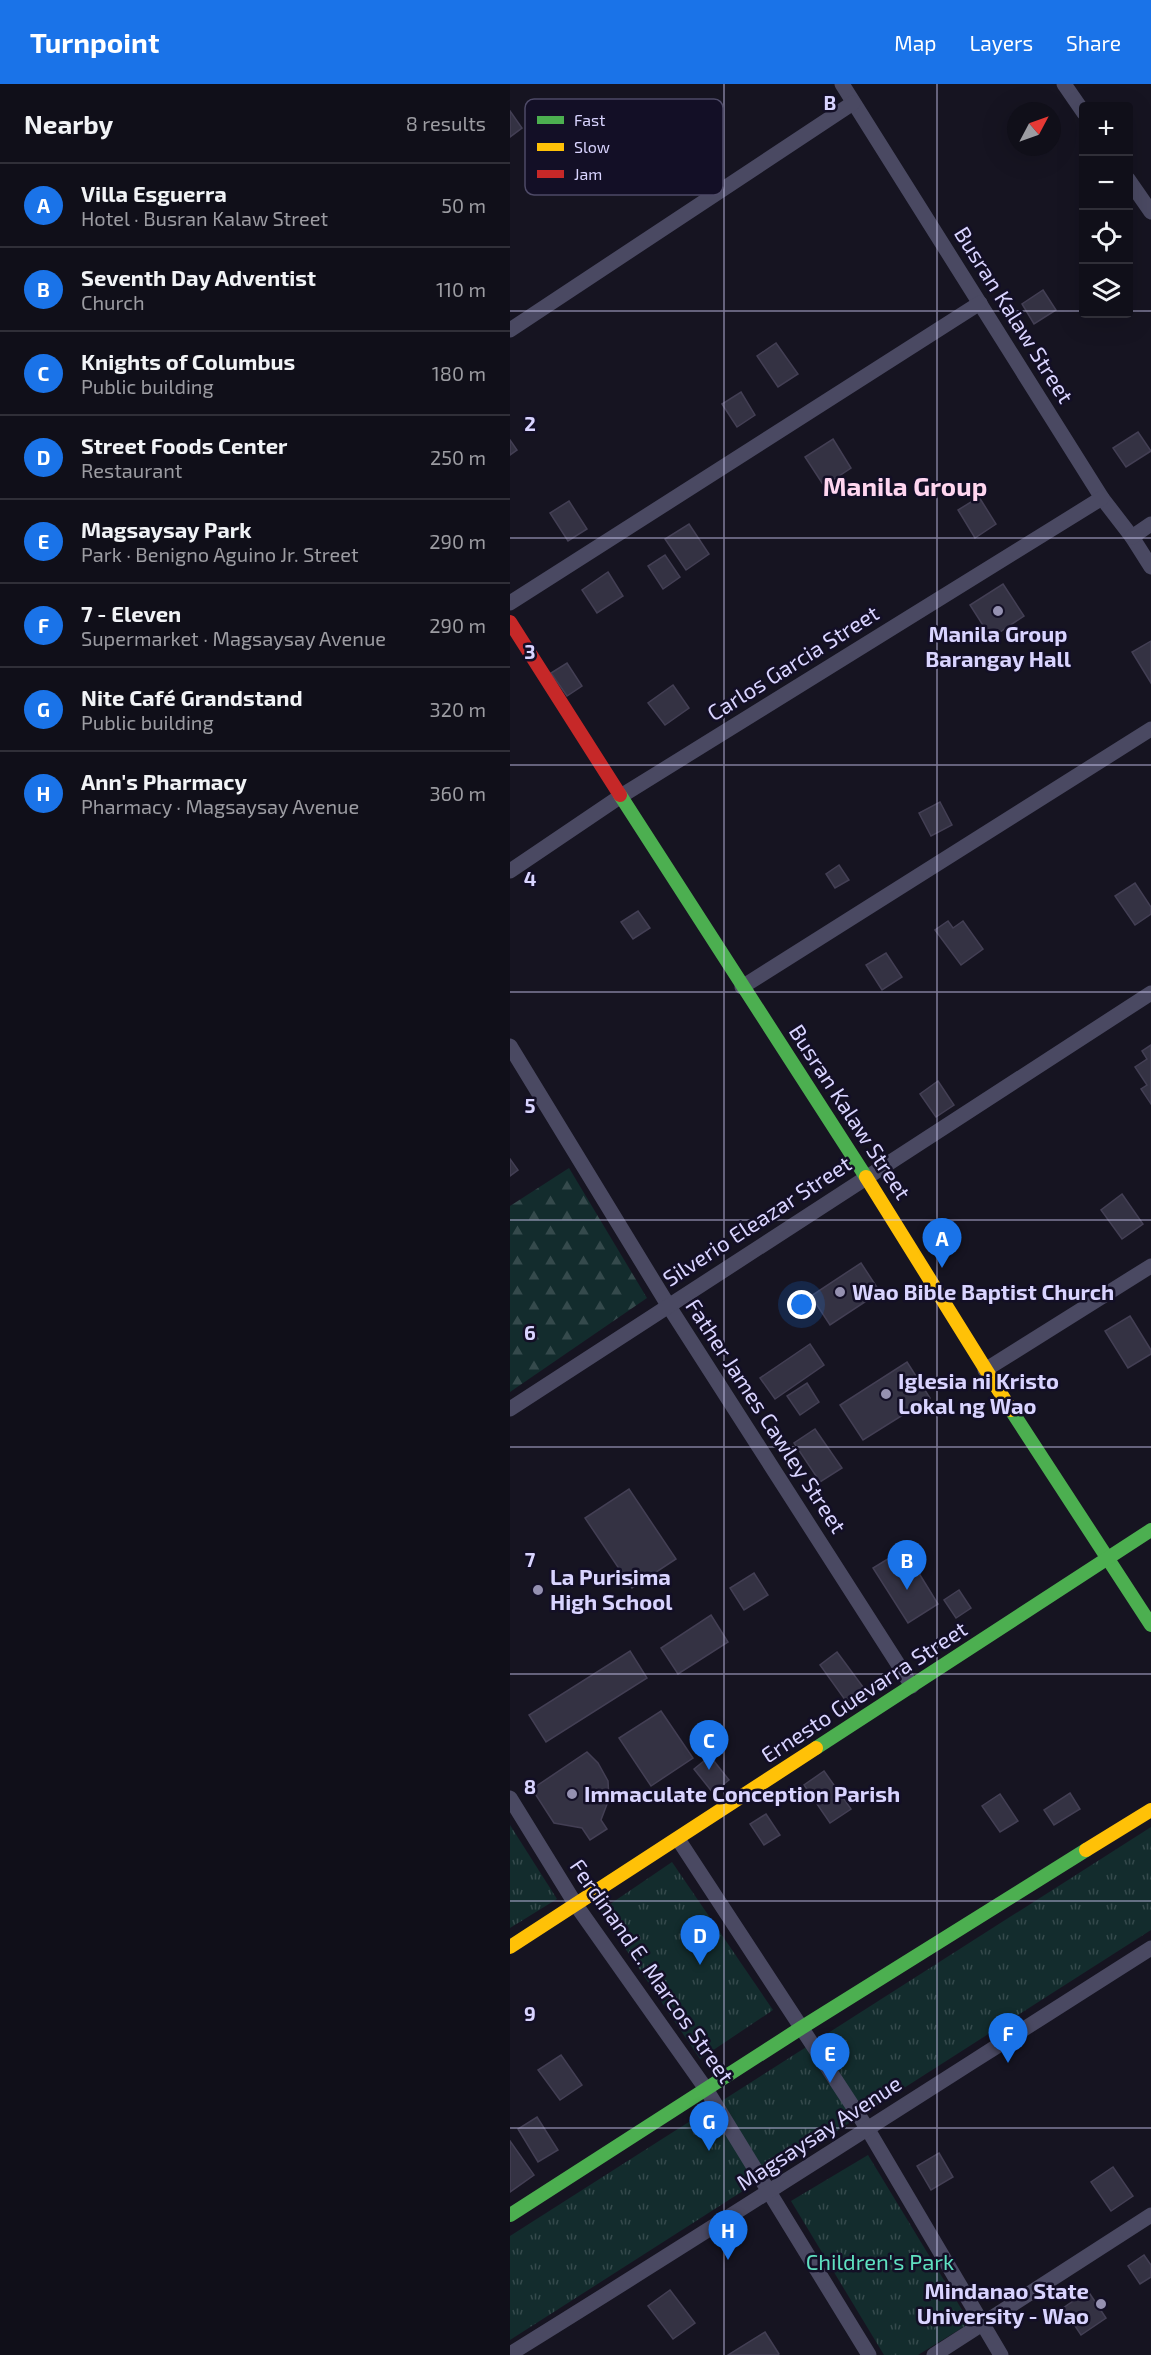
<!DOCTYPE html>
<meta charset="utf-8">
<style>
body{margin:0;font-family:"Exo 2",sans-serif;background:#191822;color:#f1f3f6}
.controls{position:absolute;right:18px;top:18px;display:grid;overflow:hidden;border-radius:6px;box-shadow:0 6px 24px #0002}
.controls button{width:54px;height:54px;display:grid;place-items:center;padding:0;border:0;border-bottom:2px solid #302f38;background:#100f19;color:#f1f3f6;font:30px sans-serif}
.compass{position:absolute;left:497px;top:18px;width:54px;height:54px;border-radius:50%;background:#100f19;box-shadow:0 6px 24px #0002;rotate:49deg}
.you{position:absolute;left:292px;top:1221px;width:21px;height:21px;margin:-15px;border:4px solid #fff;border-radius:50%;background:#1a73e8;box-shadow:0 0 0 9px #1a73e833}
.badge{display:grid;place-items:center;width:39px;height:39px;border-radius:50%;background:#1a73e8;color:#fff;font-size:20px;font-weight:700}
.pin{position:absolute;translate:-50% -50px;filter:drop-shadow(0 2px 3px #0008)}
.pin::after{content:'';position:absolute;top:32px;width:21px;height:18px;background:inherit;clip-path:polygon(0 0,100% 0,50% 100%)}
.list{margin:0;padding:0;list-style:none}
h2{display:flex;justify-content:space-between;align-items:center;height:78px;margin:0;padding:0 24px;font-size:26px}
h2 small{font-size:20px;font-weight:400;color:#9c9ca2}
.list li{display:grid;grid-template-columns:39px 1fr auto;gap:18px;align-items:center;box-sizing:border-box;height:84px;padding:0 24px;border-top:2px solid #302f38}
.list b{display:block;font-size:22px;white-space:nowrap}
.list p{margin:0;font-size:20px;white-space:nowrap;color:#9c9ca2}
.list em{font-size:20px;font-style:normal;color:#9c9ca2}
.icon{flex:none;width:33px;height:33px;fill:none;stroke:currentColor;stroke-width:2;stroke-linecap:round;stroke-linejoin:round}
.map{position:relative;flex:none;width:641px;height:2271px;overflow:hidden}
header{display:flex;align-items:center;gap:36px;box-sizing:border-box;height:84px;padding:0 30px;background:#1a73e8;color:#fff}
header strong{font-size:28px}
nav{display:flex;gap:33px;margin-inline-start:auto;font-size:21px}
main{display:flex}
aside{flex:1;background:#100f19}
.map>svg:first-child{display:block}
.forest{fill:url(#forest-firs)}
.park{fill:url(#park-tufts)}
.building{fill:#343243;stroke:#433f54;stroke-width:1.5}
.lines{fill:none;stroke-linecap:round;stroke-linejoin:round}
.street{stroke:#4a4962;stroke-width:15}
.fast{stroke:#4caf50;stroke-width:14}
.slow{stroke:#ffc107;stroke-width:14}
.jam{stroke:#c62828;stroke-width:14}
.grid{fill:none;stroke:#d9d4ff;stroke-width:1.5;stroke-opacity:0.55}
.poi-dot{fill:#9591b1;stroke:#130f26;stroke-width:2}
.labels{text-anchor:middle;stroke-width:5;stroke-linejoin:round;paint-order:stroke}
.street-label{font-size:22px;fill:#d9d4ff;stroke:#130f26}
.poi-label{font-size:22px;font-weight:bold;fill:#d9d4ff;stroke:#130f26;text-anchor:start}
.park-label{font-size:22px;fill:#5fe0c0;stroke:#130f26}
.quarter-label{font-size:26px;font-weight:bold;fill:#ffd6f0;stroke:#130f26}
.key{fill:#130f26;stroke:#4e4a67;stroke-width:1.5}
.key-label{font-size:16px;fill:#d9d4ff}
.grid-label{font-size:20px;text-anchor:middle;font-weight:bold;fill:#d9d4ff;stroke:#130f26;stroke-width:5;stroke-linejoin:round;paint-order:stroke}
</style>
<header>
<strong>Turnpoint</strong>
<nav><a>Map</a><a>Layers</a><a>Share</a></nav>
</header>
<main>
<aside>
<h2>Nearby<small>8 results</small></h2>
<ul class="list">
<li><span class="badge">A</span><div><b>Villa Esguerra</b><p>Hotel · Busran Kalaw Street</p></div><em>50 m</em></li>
<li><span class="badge">B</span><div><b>Seventh Day Adventist</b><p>Church</p></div><em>110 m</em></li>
<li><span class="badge">C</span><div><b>Knights of Columbus</b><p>Public building</p></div><em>180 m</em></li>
<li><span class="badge">D</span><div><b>Street Foods Center</b><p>Restaurant</p></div><em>250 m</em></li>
<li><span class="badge">E</span><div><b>Magsaysay Park</b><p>Park · Benigno Aguino Jr. Street</p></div><em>290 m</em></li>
<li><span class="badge">F</span><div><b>7 - Eleven</b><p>Supermarket · Magsaysay Avenue</p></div><em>290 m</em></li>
<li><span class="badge">G</span><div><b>Nite Café Grandstand</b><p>Public building</p></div><em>320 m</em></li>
<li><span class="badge">H</span><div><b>Ann's Pharmacy</b><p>Pharmacy · Magsaysay Avenue</p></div><em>360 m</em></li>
</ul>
</aside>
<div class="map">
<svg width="641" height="2271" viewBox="0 0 641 2271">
<defs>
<pattern id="forest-firs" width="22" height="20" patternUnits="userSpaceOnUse" patternTransform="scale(1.5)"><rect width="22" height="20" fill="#132c2d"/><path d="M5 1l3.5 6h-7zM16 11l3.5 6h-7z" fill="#354a4c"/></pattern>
<pattern id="park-tufts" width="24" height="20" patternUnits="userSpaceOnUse" patternTransform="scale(1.5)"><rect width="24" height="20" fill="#132c2d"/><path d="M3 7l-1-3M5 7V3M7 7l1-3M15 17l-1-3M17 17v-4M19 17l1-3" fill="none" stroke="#354a4c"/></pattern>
</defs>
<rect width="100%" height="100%" fill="#161421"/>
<polygon class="forest" points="59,1084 137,1214 0,1308 0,1122"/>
<g class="park">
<polygon points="0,1741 47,1815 0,1844"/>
<polygon points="641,1743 641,1846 0,2256 0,2152"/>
<polygon points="162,1778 263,1926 190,1975 90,1827"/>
<polygon points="358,2071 460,2239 408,2271 374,2271 281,2117"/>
</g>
<g class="building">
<polygon points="0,27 12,44 0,53"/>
<polygon points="533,206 546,226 524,240 512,220"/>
<polygon points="266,259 288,290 268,303 247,272"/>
<polygon points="231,308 245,331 227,343 212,320"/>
<polygon points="628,348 641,367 616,383 603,364"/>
<polygon points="323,355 341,384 314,402 295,373"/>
<polygon points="0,356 7,366 0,371"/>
<polygon points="469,413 486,440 465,454 448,426"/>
<polygon points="59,417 77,445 58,457 40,429"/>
<polygon points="179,440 199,470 176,486 155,455"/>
<polygon points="155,471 170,493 153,505 138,482"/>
<polygon points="98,488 113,512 87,529 72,506"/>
<polygon points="493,500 514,532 481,554 460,521"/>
<polygon points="641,557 641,599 622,568"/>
<polygon points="57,579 72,602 57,612 41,589"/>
<polygon points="163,601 179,624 155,641 138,619"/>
<polygon points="430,718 442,741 421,752 409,729"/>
<polygon points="329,781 339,796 325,804 316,790"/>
<polygon points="625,799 641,823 641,830 625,841 605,812"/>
<polygon points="128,827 140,844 123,855 111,838"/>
<polygon points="438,837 443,844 453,837 473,865 451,881 425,846"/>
<polygon points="376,869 392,893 372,906 356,881"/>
<polygon points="641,961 641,1020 631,1005 637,1001 625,983 637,975 632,967"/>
<polygon points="428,997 444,1021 426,1033 410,1010"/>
<polygon points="0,1075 8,1086 0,1092"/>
<polygon points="612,1110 633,1140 612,1155 591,1126"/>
<polygon points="351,1179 370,1208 320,1241 301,1212"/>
<polygon points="620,1232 641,1266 641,1270 618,1284 595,1247"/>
<polygon points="300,1260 314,1281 265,1315 250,1294"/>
<polygon points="397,1278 420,1314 353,1356 330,1321"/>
<polygon points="297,1299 309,1318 290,1331 277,1312"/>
<polygon points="305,1345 332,1384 310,1398 284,1359"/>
<polygon points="119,1405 166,1475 122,1504 75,1434"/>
<polygon points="394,1465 428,1520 398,1539 363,1484"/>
<polygon points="244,1489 258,1511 234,1526 220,1504"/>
<polygon points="449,1506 461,1524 446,1534 434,1516"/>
<polygon points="201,1531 218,1558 168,1590 151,1564"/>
<polygon points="120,1567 137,1594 36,1658 19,1631"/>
<polygon points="327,1568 356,1607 338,1620 310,1581"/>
<polygon points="151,1627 183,1674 141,1702 109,1654"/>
<polygon points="77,1668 88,1679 98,1697 99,1715 91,1736 97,1745 80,1756 72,1744 44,1739 22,1705"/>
<polygon points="200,1672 219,1696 203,1709 184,1685"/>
<polygon points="314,1687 341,1725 320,1739 294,1701"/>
<polygon points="560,1709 570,1725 544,1741 534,1726"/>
<polygon points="490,1710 508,1737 490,1748 472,1722"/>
<polygon points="256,1730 270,1751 254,1761 240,1740"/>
<polygon points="51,1971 72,2001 50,2016 28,1986"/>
<polygon points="27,2033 48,2066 28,2078 8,2045"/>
<polygon points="0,2057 24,2091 0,2108"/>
<polygon points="429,2069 443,2093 421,2106 407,2082"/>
<polygon points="603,2083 623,2112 601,2127 581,2098"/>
<polygon points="634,2171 641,2181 641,2193 630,2200 618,2182"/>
<polygon points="160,2206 185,2239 163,2255 138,2222"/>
<polygon points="578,2207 596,2234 571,2251 553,2224"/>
<polygon points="255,2248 269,2270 268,2271 218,2271"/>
</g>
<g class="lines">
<g class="street">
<polyline points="332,0 592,414 622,453 641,483"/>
<polyline points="554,0 574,29"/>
<polyline points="618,95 641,128"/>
<polyline points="0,246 343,19"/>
<polyline points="622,453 641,440"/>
<polyline points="0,519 470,219"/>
<polyline points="0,787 111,712 592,414"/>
<polyline points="232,903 641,645"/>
<polyline points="0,962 158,1221 402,1602"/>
<polyline points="475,1286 641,1182"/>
<polyline points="0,1325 641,909"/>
<polyline points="0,1714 66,1821 196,2005 359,2271"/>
<polyline points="168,1755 357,2044 491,2271"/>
<path d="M0 2270C215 2137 427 2000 641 1864"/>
<polyline points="424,2271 641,2131"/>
</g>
<g class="fast">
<polyline points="110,711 356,1093"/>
<polyline points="501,1326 641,1541"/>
<polyline points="306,1664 641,1446"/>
<polyline points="0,2131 291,1944 576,1766"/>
</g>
<g class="slow">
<polyline points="356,1093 501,1326"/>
<polyline points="576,1766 641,1726"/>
<polyline points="0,1863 306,1664"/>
</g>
<polyline class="jam" points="0,538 110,711"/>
</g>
<path class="grid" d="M214 0V2271M427 0V2271M0 227H574M618 227H641M0 454H641M0 681H641M0 908H641M0 1136H641M0 1363H641M0 1590H641M0 1817H641M0 2044H641"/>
<g class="poi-dot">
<circle cx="488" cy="527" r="6"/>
<circle cx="330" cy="1208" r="6"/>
<circle cx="376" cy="1310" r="6"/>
<circle cx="28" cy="1506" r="6"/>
<circle cx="62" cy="1710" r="6"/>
<circle cx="591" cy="2220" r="6"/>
</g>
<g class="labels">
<g class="street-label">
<text transform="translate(504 231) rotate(58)" y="8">Busran Kalaw Street</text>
<text transform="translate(283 579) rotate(-32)" y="8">Carlos Garcia Street</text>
<text transform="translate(340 1028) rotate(57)" y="8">Busran Kalaw Street</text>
<text transform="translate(247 1137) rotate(-33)" y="8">Silverio Eleazar Street</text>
<text transform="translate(256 1332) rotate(57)" y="8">Father James Cawley Street</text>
<text transform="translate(354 1608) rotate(-33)" y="8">Ernesto Guevarra Street</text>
<text transform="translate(142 1887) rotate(55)" y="8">Ferdinand E. Marcos Street</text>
<text transform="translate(309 2049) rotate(-33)" y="8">Magsaysay Avenue</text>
</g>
<g class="poi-label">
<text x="488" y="558" text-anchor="middle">Manila Group<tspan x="488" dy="25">Barangay Hall</tspan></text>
<text x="342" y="1216">Wao Bible Baptist Church</text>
<text x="388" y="1305">Iglesia ni Kristo<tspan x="388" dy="25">Lokal ng Wao</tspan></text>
<text x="40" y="1501">La Purisima<tspan x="40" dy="25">High School</tspan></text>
<text x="74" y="1718">Immaculate Conception Parish</text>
<text x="579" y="2215" text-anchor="end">Mindanao State<tspan x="579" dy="25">University - Wao</tspan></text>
</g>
<g class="park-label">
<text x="370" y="2186">Children's Park</text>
</g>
<g class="quarter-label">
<text x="395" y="412">Manila Group</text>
</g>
</g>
<rect x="15" y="15" width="198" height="96" rx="9" class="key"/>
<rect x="27" y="32" width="27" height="8" fill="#4caf50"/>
<rect x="27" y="59" width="27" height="8" fill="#ffc107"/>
<rect x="27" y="86" width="27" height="8" fill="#c62828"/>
<g class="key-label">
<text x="64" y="42">Fast</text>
<text x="64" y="69">Slow</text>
<text x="64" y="96">Jam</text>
</g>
<g class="grid-label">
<text x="320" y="26">B</text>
<text x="20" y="347">2</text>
<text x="20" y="575">3</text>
<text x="20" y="802">4</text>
<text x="20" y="1029">5</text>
<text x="20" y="1256">6</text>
<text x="20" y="1483">7</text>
<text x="20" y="1710">8</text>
<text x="20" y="1937">9</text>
</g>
</svg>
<div class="controls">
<button>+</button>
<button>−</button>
<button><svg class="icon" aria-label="locate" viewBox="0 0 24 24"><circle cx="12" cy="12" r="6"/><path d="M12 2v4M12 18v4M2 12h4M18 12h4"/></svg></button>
<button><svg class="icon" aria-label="layers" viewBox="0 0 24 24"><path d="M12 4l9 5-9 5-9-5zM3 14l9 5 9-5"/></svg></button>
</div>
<svg class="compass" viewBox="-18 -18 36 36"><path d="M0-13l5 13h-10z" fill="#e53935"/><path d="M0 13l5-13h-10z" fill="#9c9ca2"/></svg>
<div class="you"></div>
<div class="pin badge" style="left:432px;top:1184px">A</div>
<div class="pin badge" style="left:397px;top:1506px">B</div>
<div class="pin badge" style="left:199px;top:1686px">C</div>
<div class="pin badge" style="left:190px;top:1881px">D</div>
<div class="pin badge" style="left:320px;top:1999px">E</div>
<div class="pin badge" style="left:498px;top:1979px">F</div>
<div class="pin badge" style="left:199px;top:2067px">G</div>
<div class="pin badge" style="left:218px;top:2176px">H</div>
</div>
</main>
